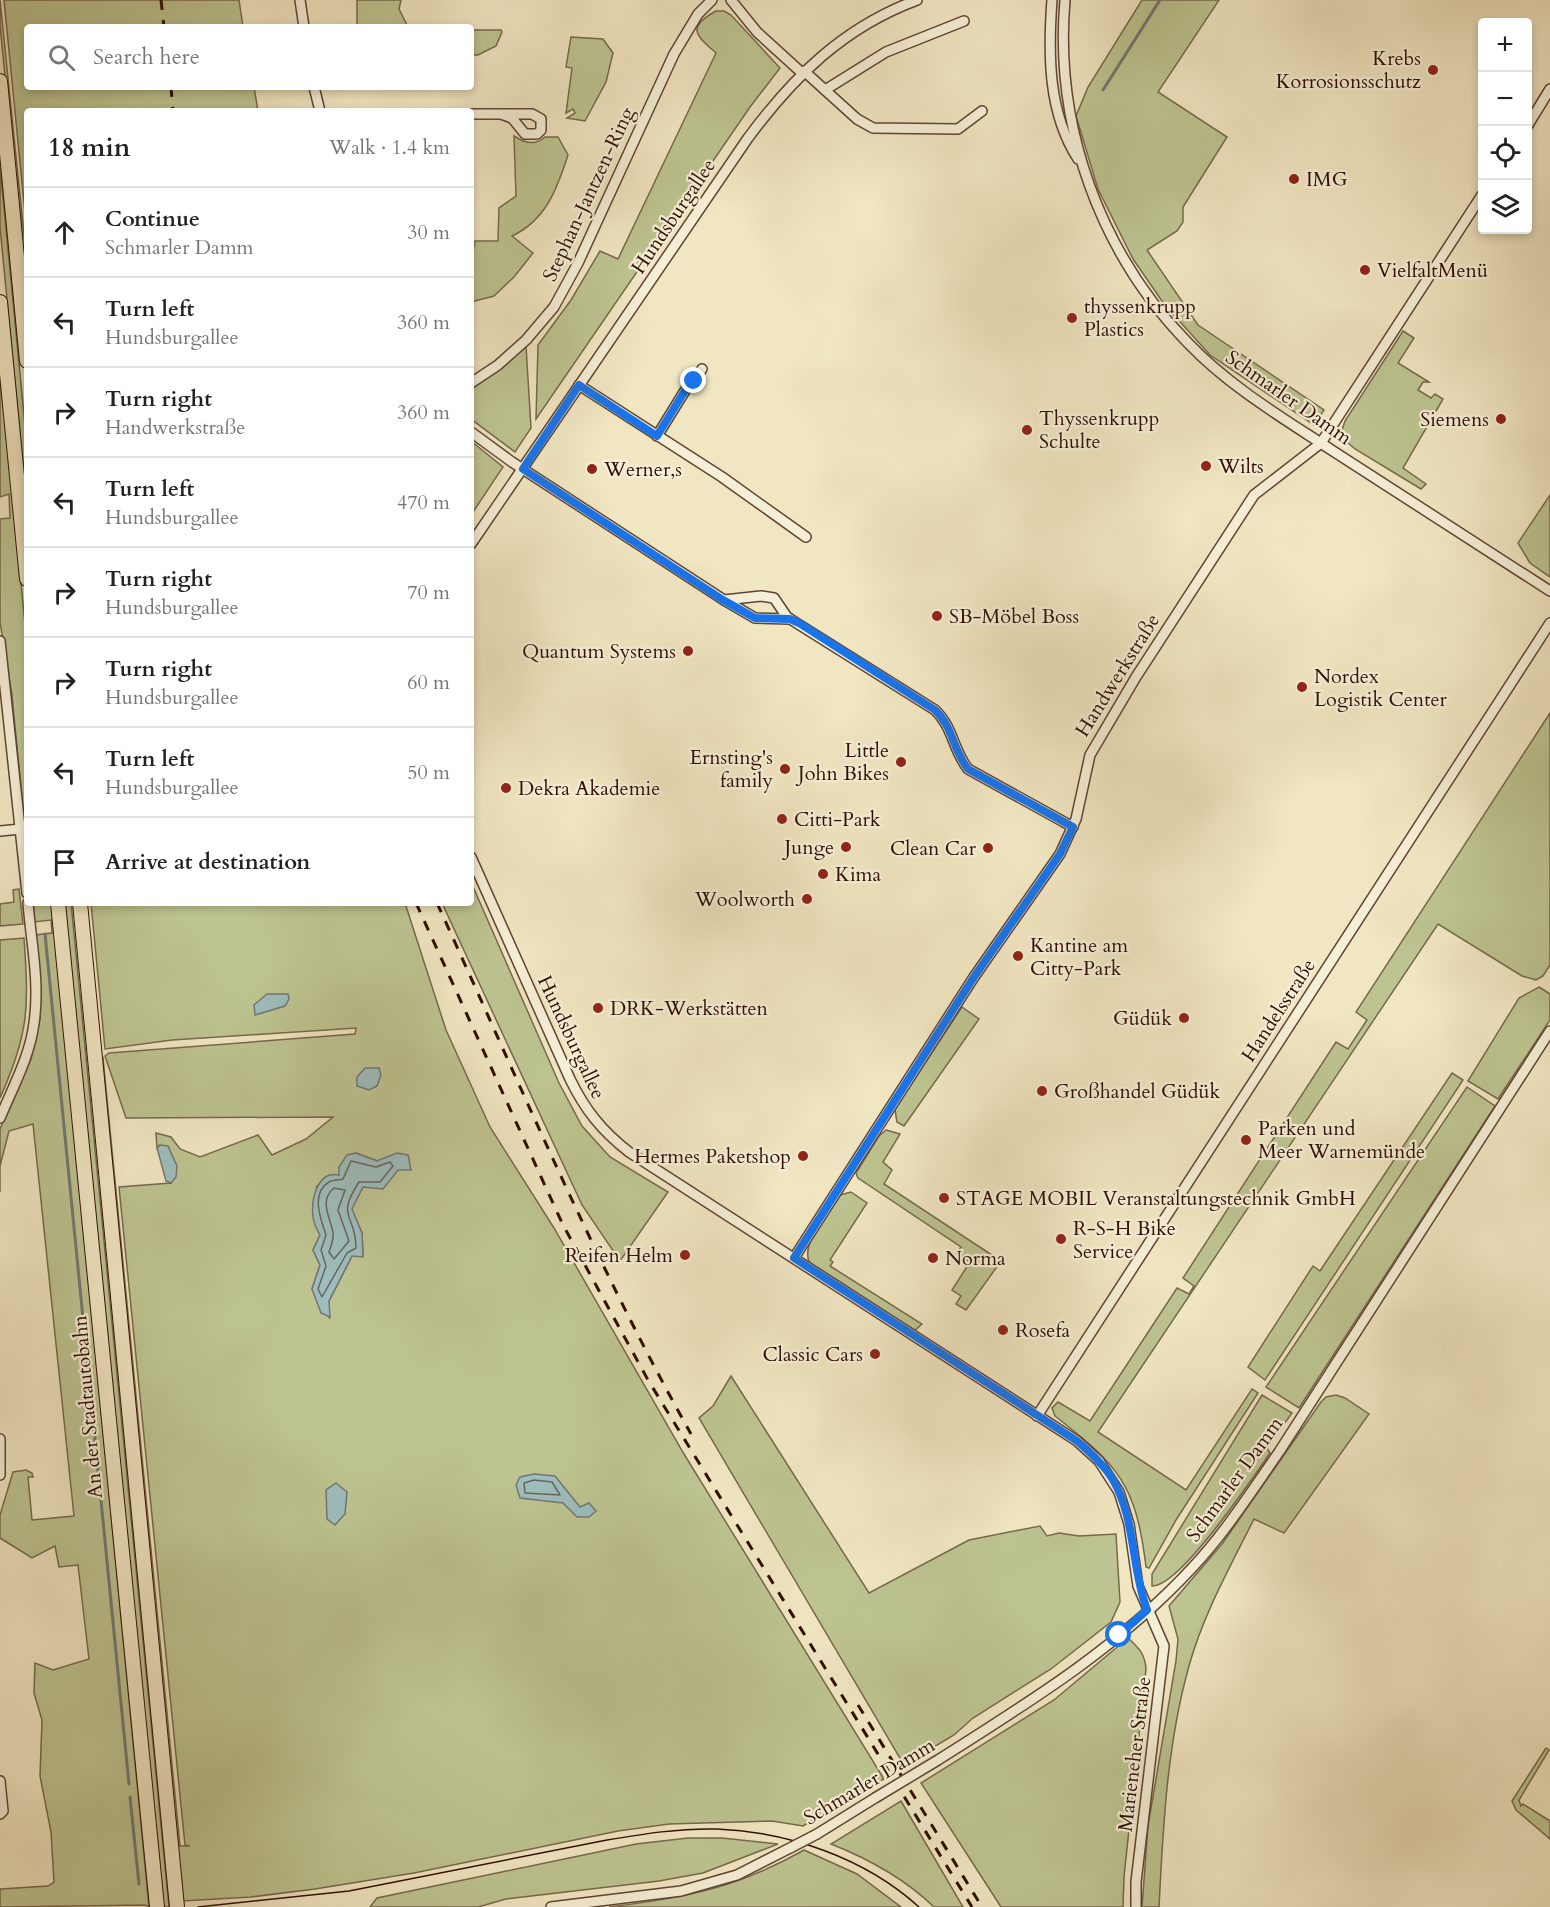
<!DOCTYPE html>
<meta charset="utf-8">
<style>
body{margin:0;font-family:Cardo,serif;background:#f6f6f6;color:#222}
.controls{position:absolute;right:18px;top:18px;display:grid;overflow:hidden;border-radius:6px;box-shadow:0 3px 9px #0003}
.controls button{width:54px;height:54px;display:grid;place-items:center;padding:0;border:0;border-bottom:2px solid #e0e0e0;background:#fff;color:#222;font:30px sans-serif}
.stop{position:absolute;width:18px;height:18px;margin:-14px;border:4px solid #1a73e8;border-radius:50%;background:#fff}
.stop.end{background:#1a73e8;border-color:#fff;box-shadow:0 2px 6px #0008}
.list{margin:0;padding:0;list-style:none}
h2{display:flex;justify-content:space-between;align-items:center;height:78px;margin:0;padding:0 24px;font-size:26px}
h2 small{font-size:20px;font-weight:400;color:#767676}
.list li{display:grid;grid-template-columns:39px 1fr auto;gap:18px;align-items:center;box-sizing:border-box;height:90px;padding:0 24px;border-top:2px solid #e0e0e0}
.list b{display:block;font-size:22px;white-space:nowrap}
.list p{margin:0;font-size:20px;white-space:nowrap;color:#767676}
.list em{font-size:20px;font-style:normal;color:#767676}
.icon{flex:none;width:33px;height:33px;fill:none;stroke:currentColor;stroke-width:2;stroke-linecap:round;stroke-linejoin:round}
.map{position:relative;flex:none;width:1550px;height:1907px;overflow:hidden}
.search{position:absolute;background:#fff;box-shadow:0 3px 9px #0003;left:24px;top:24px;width:450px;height:66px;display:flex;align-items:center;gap:15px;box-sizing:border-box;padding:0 21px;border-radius:6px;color:#767676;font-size:22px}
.panel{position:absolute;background:#fff;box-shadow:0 3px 9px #0003;left:24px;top:108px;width:450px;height:798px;border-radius:6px}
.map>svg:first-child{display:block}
.green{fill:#bdc491;stroke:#76694a;stroke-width:1.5;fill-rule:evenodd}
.water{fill:#9ebdbd;stroke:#727773;stroke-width:1.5}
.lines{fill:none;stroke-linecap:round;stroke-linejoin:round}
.shore{stroke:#666660;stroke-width:1.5}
.stream{stroke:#727773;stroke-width:3}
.minor-casing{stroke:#604433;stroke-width:12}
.highway-casing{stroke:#2f0e03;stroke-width:16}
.minor{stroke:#f6efd7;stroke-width:9}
.highway{stroke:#f1e6c2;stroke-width:14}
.tram{stroke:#2f0e03;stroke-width:1.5}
.rail{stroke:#2f0e03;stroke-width:3;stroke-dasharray:10 10;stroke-linecap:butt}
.minor-bridge-casing{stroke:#604433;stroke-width:12;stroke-linecap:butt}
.minor-bridge{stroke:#f6efd7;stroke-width:9}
.route{stroke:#1a73e8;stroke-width:8}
.poi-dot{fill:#8f2418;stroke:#f6efd7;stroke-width:2}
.labels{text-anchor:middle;stroke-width:4.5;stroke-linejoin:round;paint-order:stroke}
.poi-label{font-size:20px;fill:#2f0e03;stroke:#f6efd7;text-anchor:start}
.street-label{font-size:20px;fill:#2f0e03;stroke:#f6efd7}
</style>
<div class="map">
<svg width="1550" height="1907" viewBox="0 0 1550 1907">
<rect width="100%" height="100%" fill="#f1e6c2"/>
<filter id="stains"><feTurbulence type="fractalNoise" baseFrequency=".00333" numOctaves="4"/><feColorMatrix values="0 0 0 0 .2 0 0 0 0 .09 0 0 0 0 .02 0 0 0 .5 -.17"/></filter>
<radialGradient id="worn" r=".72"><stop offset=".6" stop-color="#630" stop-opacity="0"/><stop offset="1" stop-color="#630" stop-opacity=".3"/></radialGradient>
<g class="green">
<polygon points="0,0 27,264 27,303 0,25"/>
<polygon points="4,0 239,0 243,27 27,27 27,87 254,87 258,111 27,111 27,233"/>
<polygon points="357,0 401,0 399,9 408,27 357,27"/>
<polygon points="1142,0 1219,0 1158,92 1227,137 1183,207 1183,222 1177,231 1147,250 1198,325 1324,410 1314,425 1210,355 1164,304 1133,259 1098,189 1076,116 1088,87"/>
<path d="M716 11H724L731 15 780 68 750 107 536 419 538 345 571 300 600 251 618 259 716 53C697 36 685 28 716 11Z"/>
<polygon points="471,30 501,30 502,32 496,46 478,55 471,55"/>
<polygon points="571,37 603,39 613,53 606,82 585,121 567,118 575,113 573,109 566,113 572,68 566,67"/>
<path d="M514 136C525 143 535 146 545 137H558L568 155C557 189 546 220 512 236L533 253 514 277 494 296 471 302V263L475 241H498L499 208 516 196Z"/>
<polygon points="0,167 27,446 27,506 0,227"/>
<polygon points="1403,331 1414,338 1398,363 1429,382 1423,382 1418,390 1431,398 1435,394 1443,399 1403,468 1426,484 1421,489 1355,449 1340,436 1345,421"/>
<polygon points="526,346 531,428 515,452 471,419 471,389"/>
<polygon points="0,367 27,645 27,850 12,695 0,622 0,519 10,518 9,494 0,497"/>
<polygon points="471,441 503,467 471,515"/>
<polygon points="1550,495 1550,577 1530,563 1518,543"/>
<path d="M1550 713V965L1543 976 1536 980 1522 976 1438 924 1098 1432 1186 1490 1252 1389 1258 1393 1176 1520 1149 1568 1146 1567C1136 1484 1119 1466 1055 1416L1052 1408 1058 1402 1090 1421 1177 1288 1189 1294 1194 1286 1183 1278 1336 1042 1348 1049 1367 1020 1356 1012Z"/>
<polygon points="471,882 559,1083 582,1126 610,1157 668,1192 620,1261 582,1205 442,903 471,903"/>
<polygon points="19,889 23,924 0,926 0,904 14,902 13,890"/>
<polygon points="32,903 52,903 149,1907 145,1905 0,1907 0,1889 48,1886 54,1882 51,1832 40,1776 42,1720 34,1693 35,1663 53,1670 89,1659 78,1565 59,1567 55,1546 32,1558 0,1538 0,1515 13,1472 26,1470 32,1473 33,1477 28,1477 32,1520 74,1516 33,1124 9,1131 0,1166 0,1192 0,1129 31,1059 40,1019 41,993 35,935 52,933 51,920 34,922"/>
<polygon points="65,903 71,903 169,1907 162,1907"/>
<path d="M91 903H405L446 1030 490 1127 554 1228 684 1454 884 1779 803 1826 772 1821 669 1824 618 1831 414 1873 315 1889 251 1897 182 1901 100 1061 103 1058 180 1846H190L185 1845 119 1187 171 1183 160 1145 157 1148 156 1133 171 1137 180 1149 200 1157 258 1135 272 1155 306 1139 333 1117 126 1118 105 1056 109 1053 355 1034 356 1028 172 1040 105 1049ZM356 1153 377 1161 351 1209 362 1233 363 1256H352L329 1301V1317L312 1289 320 1265 313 1250 320 1235C312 1217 313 1206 317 1186L339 1175Z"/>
<path d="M24 938C29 1008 29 1033 0 1098V940Z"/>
<polygon points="1539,987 1550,994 1550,1020 1498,1099 1468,1081 1519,998"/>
<polygon points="962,1007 979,1019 904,1126 897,1122 895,1110 898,1104"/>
<polygon points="1452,1073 1463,1080 1265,1380 1248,1367 1313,1266 1320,1271"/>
<polygon points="1467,1087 1495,1106 1299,1408 1266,1387"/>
<polygon points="886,1130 900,1134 883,1162 892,1170 884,1184 1001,1261 966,1310 956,1304 961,1296 952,1290 970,1262 957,1253 961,1247 858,1178 856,1173 879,1136"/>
<path d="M851 1192 867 1203 830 1260 833 1262 830 1266 922 1324 914 1331 810 1264C799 1244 829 1212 840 1195Z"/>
<polygon points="731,1376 869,1593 969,1540 1040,1526 1047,1536 1059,1533 1079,1536 1116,1534 1120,1602 1111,1622 1051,1669 973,1718 954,1735 904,1765 699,1418 713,1406"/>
<path d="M1262 1395 1292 1413 1267 1448 1270 1453C1252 1479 1180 1587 1152 1586V1574Z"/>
<path d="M1336 1395 1345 1398 1369 1414 1284 1533 1254 1519C1230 1567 1203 1615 1189 1666 1167 1744 1163 1827 1159 1907H1142L1148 1826 1176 1661 1178 1639 1169 1606 1222 1544 1321 1402 1326 1397Z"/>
<path d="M1128 1638C1139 1648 1145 1654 1146 1669L1124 1877 1123 1907H1001L921 1783 1054 1700Z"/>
<polygon points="1546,1748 1549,1750 1519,1800 1521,1806 1523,1804 1550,1821 1550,1839 1516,1810 1512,1801"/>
<path d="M901 1801 963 1907H934C904 1878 869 1859 831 1844Z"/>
<polygon points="688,1838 722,1838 778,1844 703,1873 659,1881 506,1899 478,1907 370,1907 377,1898 636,1844"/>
<path d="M804 1850 857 1874 901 1907H609C685 1898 737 1888 804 1850Z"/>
</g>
<g class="water">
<polygon points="267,994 288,994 289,999 285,1006 255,1015 254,1005"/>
<polygon points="365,1068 379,1068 381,1075 377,1086 369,1090 357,1086 357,1077"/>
<polygon points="160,1145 168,1146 177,1166 176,1177 171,1183 166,1181 157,1148"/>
<path d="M356 1153 377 1161 397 1153 408 1155 411 1170H398L383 1189 363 1187 352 1209 362 1233 363 1257 352 1256 329 1301 330 1317 321 1313 312 1289 320 1265 313 1250 320 1235C317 1230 314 1224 313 1217 311 1200 317 1170 339 1175V1167L347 1155Z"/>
<polygon points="534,1474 555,1476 580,1507 589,1503 596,1511 589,1517 577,1517 563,1503 520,1498 516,1485 520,1477"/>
<polygon points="336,1483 347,1492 345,1514 335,1525 327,1519 326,1490"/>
</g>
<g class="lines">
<g class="shore">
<path d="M351 1161 376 1167 390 1162 393 1166 380 1182H359C335 1219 356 1213 356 1248L347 1253 322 1297 318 1289 326 1266 321 1250 326 1235C321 1220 310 1193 329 1182 334 1179 338 1181 343 1179Z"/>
<path d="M334 1188 345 1190 338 1210 349 1241 334 1259 329 1252C331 1246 334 1239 333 1233 331 1218 318 1201 334 1188Z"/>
<polygon points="534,1480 552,1482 560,1495 525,1493 524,1483"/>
</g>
<g class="stream">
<polyline points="1103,90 1160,0"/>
<polyline points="45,934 129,1784"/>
<polyline points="130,1797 139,1884"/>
</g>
<defs>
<g id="minor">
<polyline points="300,0 304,27"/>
<polyline points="731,0 757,32 802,73"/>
<path d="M1052 0C1048 54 1048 113 1078 159"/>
<path d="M1065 0C1054 126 1100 253 1188 343 1230 387 1283 418 1333 451 1405 498 1478 544 1550 591"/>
<polyline points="804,71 857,119 873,128 958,129 982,111"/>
<polyline points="314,87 320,111"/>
<polyline points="825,90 886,52 964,21"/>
<polyline points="471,114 532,114 541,119 541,130 537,134 525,134 512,118 501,114"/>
<polyline points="1528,125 1550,89"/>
<polyline points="471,383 498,365 526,340 554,307 578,263 674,54 698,14 712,0"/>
<polyline points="579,385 722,477 806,537"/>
<polyline points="471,432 512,462 724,600 755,618 790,619"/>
<polyline points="657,436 691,381 694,381 702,369"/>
<path d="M471 544 748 138C794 76 844 27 917 0"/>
<path d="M724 600 761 596 774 598 787 617 935 710C953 727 953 750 968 769L1073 827"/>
<polyline points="0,641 27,893"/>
<polyline points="0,831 21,829"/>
<path d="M471 857 570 1079C585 1110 602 1131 629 1152L1077 1441 1099 1461 1119 1492 1129 1524 1138 1586 1164 1646 1136 1882V1907"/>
<path d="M0 1118C13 1087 30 1056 34 1023 40 983 31 942 28 903"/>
<polyline points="794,1258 974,977 1060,854 1076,819 1090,755 1136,677 1254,495 1321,443 1482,195"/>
<polyline points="1037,1416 1550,623"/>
<polyline points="0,1439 0,1475"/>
<path d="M938 1760C1028 1703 1119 1647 1192 1568 1225 1533 1251 1492 1279 1452L1550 1031"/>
<polyline points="0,1781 3,1811 0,1814"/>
<polyline points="817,1834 875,1798"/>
<polyline points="551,1907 681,1891 737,1875 792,1847"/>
</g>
<g id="highway">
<polyline points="0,81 27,361"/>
<polyline points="0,302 27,579"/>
<polyline points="58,903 157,1907"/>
<polyline points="80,903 177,1907"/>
</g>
</defs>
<use href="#minor" class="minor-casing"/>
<use href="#highway" class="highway-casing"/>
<use href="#minor" class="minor"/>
<use href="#highway" class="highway"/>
<path class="tram" d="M198 1907 349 1891 607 1840C643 1834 680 1828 717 1829 789 1832 865 1858 919 1907"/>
<g class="rail">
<polyline points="161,0 164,27"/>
<polyline points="171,87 173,111"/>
<polyline points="416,903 563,1225 648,1380 972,1907"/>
<path d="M437 903C519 1082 595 1263 691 1434"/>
<polyline points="858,1705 982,1907"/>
</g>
<defs>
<g id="minor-bridge">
<polyline points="875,1798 938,1760"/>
<polyline points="792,1847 817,1834"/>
</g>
</defs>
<use href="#minor-bridge" class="minor-bridge-casing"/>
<use href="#minor-bridge" class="minor-bridge"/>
</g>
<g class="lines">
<path class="route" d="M694 381H691L657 436 579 385 523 469 723 600 755 618 790 619 799 623 935 710C953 727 953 750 968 769L1073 827 1060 854 974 977 794 1258 1077 1441C1090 1452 1103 1464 1112 1478 1136 1518 1131 1567 1147 1610L1119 1635"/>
</g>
<g class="poi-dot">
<circle cx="1433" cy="70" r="6"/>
<circle cx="1294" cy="179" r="6"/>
<circle cx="1365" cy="270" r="6"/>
<circle cx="1072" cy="318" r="6"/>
<circle cx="1501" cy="419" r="6"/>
<circle cx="1027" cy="430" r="6"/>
<circle cx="1206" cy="466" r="6"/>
<circle cx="592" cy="469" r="6"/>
<circle cx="937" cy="616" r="6"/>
<circle cx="688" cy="651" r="6"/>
<circle cx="1302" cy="687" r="6"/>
<circle cx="901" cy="762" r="6"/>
<circle cx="785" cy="769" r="6"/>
<circle cx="506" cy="788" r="6"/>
<circle cx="782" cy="819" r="6"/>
<circle cx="846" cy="847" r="6"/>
<circle cx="988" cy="848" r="6"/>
<circle cx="823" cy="874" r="6"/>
<circle cx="807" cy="899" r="6"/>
<circle cx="1018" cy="956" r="6"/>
<circle cx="598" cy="1008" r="6"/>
<circle cx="1184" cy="1018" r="6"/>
<circle cx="1042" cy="1091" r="6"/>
<circle cx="1246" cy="1140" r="6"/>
<circle cx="803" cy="1156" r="6"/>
<circle cx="944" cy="1198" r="6"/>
<circle cx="1061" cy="1239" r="6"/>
<circle cx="685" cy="1255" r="6"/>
<circle cx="933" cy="1258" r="6"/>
<circle cx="1003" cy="1330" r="6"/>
<circle cx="875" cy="1354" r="6"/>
</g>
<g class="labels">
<g class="poi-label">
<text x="1421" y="65" text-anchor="end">Krebs<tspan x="1421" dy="23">Korrosionsschutz</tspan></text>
<text x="1306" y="186">IMG</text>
<text x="1377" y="277">VielfaltMenü</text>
<text x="1084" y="313">thyssenkrupp<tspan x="1084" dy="23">Plastics</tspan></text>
<text x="1039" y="425">Thyssenkrupp<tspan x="1039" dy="23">Schulte</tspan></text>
<text x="1489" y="426" text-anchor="end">Siemens</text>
<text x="1218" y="473">Wilts</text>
<text x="604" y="476">Werner,s</text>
<text x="949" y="623">SB-Möbel Boss</text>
<text x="676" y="658" text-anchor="end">Quantum Systems</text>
<text x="1314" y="683">Nordex<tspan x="1314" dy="23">Logistik Center</tspan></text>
<text x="889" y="757" text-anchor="end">Little<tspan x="889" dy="23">John Bikes</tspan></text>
<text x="773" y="764" text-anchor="end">Ernsting's<tspan x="773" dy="23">family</tspan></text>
<text x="518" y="795">Dekra Akademie</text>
<text x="794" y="826">Citti-Park</text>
<text x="834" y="854" text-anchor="end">Junge</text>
<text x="976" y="855" text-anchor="end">Clean Car</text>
<text x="835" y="881">Kima</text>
<text x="795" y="906" text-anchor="end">Woolworth</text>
<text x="1030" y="952">Kantine am<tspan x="1030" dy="23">Citty-Park</tspan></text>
<text x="610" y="1015">DRK-Werkstätten</text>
<text x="1172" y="1025" text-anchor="end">Güdük</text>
<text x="1054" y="1098">Großhandel Güdük</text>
<text x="1258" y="1135">Parken und<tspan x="1258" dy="23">Meer Warnemünde</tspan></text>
<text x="791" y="1163" text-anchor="end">Hermes Paketshop</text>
<text x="956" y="1205">STAGE MOBIL Veranstaltungstechnik GmbH</text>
<text x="1073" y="1235">R-S-H Bike<tspan x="1073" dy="23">Service</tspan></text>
<text x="673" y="1262" text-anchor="end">Reifen Helm</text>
<text x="945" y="1265">Norma</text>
<text x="1015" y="1337">Rosefa</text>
<text x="863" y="1361" text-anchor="end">Classic Cars</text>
</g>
<g class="street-label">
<text transform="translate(588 194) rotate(-65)" y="7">Stephan-Jantzen-Ring</text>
<text transform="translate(673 216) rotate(-56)" y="7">Hundsburgallee</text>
<text transform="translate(1289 397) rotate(35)" y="7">Schmarler Damm</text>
<text transform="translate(1117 675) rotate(-58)" y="7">Handwerkstraße</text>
<text transform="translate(1278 1010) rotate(-57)" y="7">Handelsstraße</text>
<text transform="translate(572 1037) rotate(65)" y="7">Hundsburgallee</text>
<text transform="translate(87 1407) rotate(-95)" y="7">An der Stadtautobahn</text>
<text transform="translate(1234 1479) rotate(-54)" y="7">Schmarler Damm</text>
<text transform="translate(1134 1754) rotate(-83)" y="7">Marieneher Straße</text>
<text transform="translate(869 1781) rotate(-31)" y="7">Schmarler Damm</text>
</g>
</g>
<rect width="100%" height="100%" filter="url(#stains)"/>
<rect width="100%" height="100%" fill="url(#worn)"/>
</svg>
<div class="controls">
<button>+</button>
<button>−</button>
<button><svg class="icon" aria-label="locate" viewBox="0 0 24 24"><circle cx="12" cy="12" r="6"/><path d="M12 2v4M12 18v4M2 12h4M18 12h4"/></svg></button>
<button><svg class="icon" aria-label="layers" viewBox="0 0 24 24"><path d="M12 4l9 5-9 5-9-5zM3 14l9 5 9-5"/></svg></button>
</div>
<div class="stop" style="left:1119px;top:1635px"></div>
<div class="stop end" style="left:694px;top:381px"></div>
<div class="search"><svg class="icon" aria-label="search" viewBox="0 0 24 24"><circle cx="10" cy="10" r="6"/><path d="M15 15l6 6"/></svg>Search here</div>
<section class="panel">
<h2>18 min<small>Walk · 1.4 km</small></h2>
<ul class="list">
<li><svg class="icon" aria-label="ahead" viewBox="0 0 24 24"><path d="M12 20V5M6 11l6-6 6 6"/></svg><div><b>Continue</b><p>Schmarler Damm</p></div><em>30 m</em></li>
<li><svg class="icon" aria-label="left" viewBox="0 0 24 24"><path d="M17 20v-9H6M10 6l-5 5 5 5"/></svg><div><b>Turn left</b><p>Hundsburgallee</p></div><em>360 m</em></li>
<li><svg class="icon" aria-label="right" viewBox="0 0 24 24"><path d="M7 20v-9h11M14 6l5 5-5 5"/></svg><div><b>Turn right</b><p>Handwerkstraße</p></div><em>360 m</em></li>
<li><svg class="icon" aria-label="left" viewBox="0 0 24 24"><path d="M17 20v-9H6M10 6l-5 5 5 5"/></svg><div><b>Turn left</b><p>Hundsburgallee</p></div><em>470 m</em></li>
<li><svg class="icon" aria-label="right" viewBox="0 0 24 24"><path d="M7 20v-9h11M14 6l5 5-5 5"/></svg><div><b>Turn right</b><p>Hundsburgallee</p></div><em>70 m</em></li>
<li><svg class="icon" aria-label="right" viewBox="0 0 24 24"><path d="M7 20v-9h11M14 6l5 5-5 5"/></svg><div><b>Turn right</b><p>Hundsburgallee</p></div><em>60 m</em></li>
<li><svg class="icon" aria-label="left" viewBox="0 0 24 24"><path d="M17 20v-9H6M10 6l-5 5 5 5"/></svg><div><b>Turn left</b><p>Hundsburgallee</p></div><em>50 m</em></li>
<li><svg class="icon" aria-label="arrive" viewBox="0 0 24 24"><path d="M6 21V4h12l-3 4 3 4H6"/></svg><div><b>Arrive at destination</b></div></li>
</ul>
</section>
</div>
